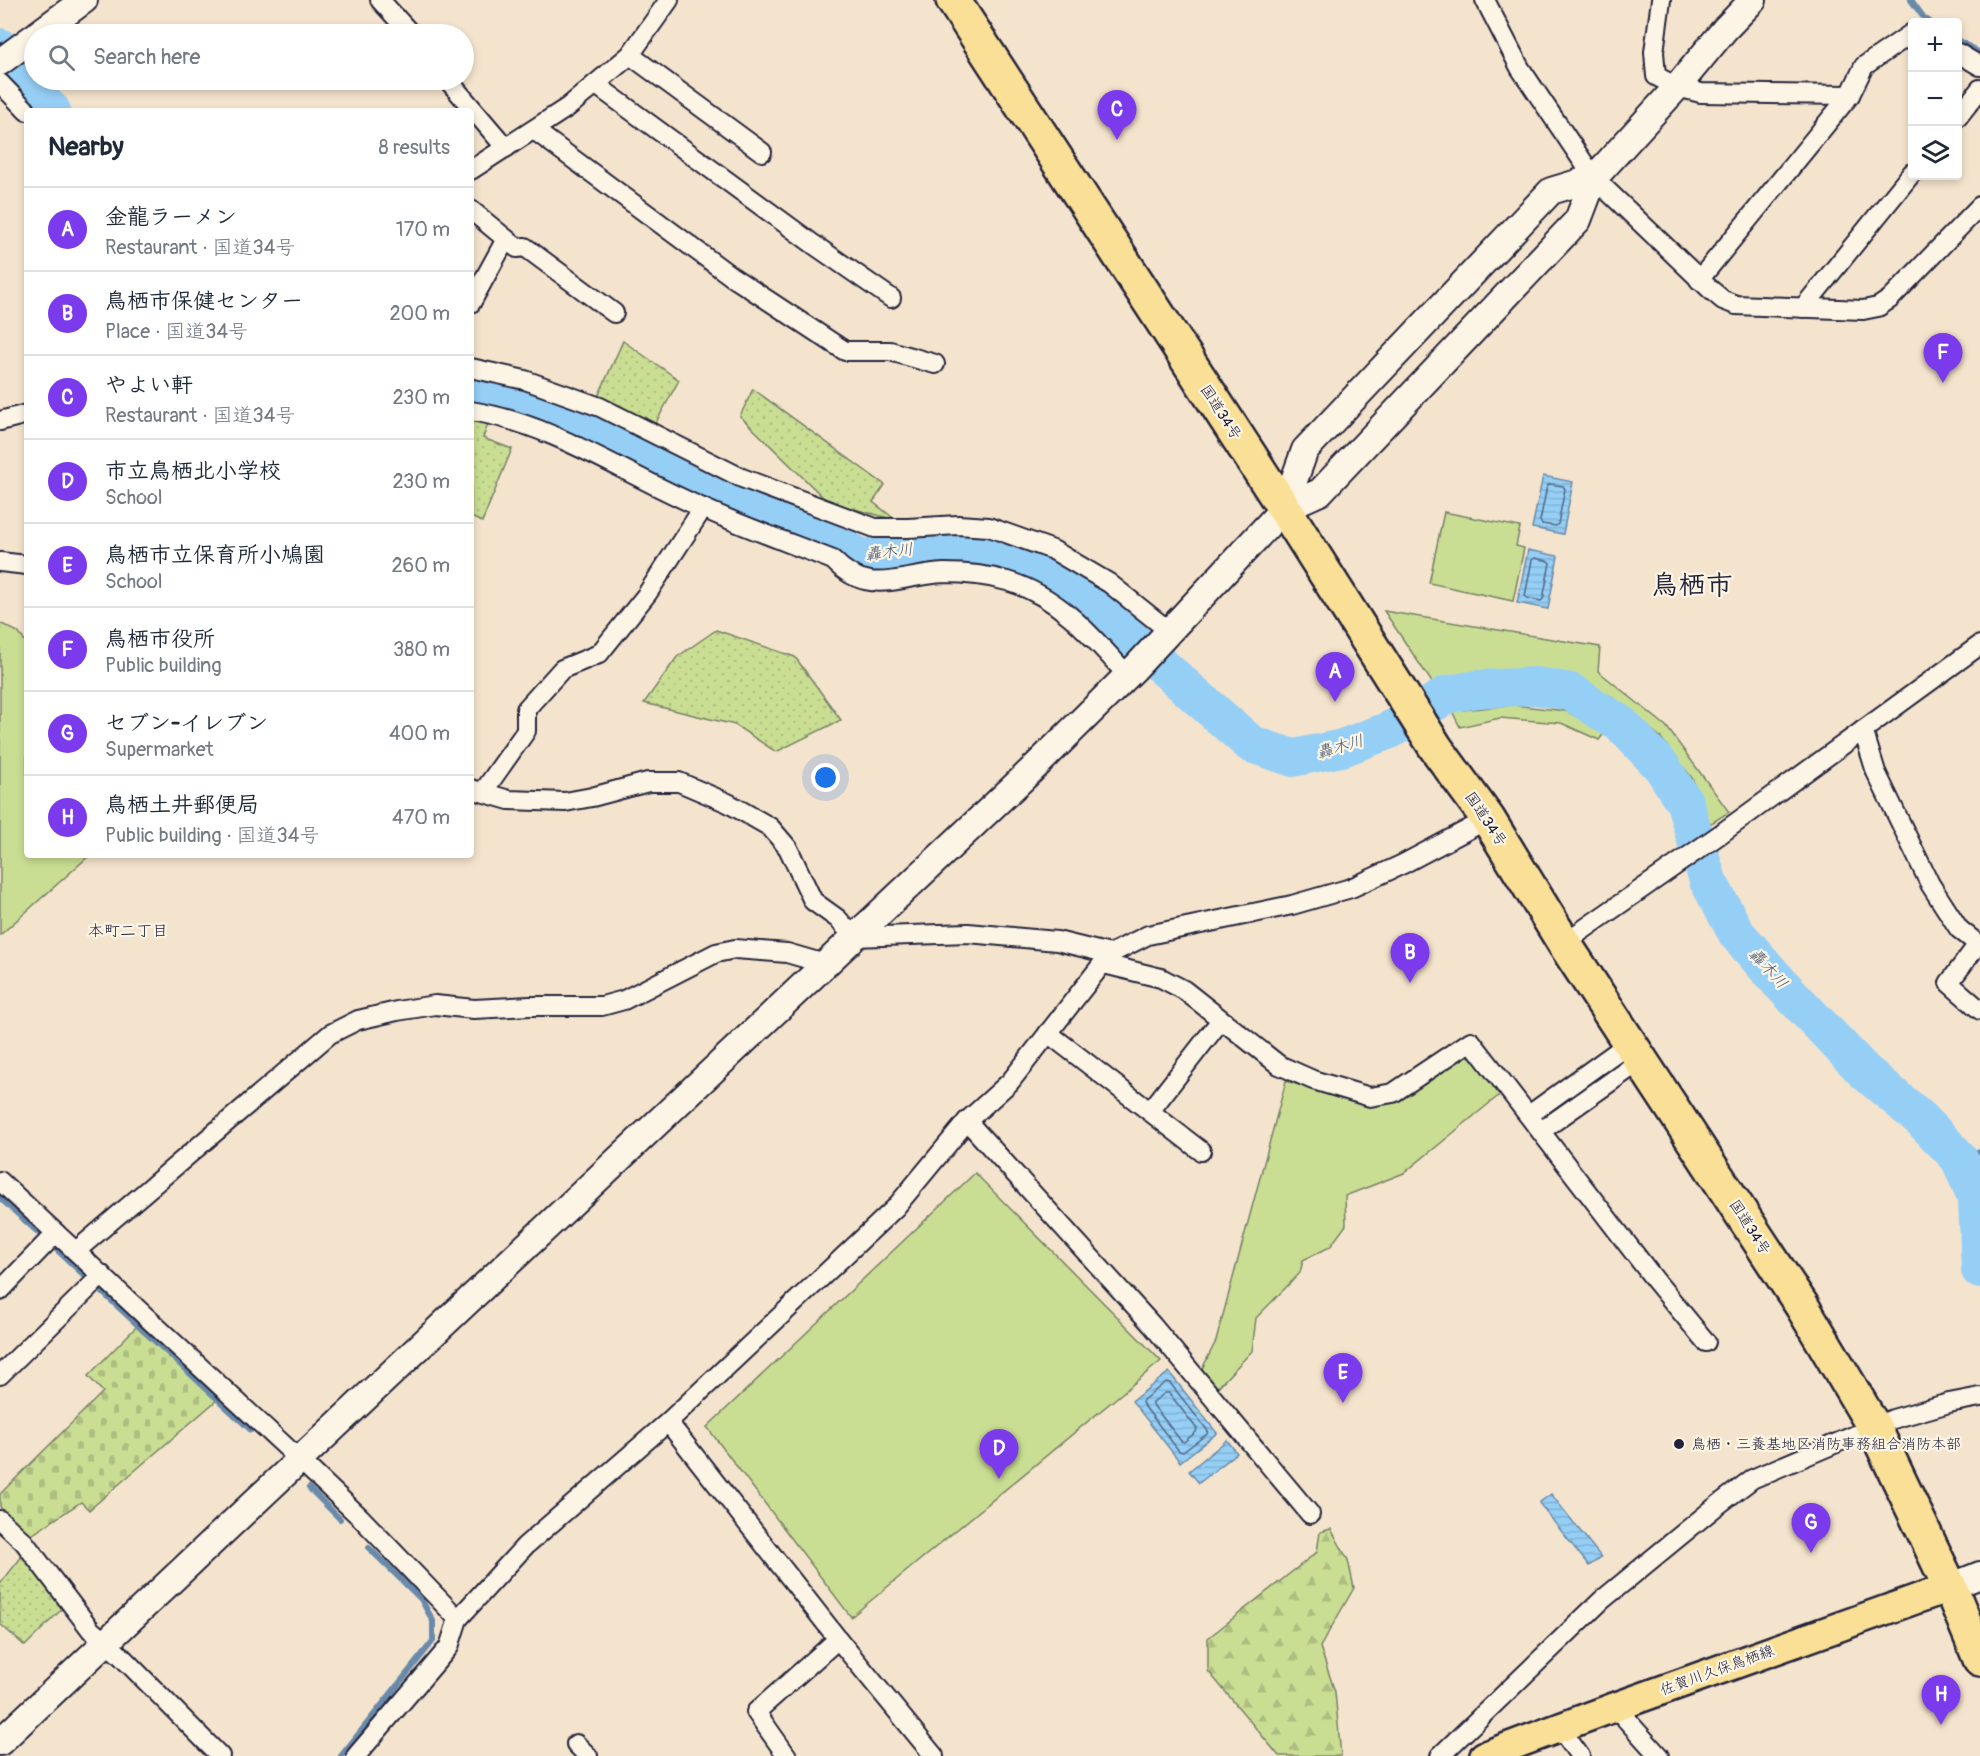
<!DOCTYPE html>
<meta charset="utf-8">
<style>
body{margin:0;font-family:Pangolin,"Klee One",sans-serif;background:#f6f6f7;color:#1f2937}
.controls{position:absolute;right:18px;top:18px;display:grid;overflow:hidden;border-radius:6px;box-shadow:0 3px 9px #0003}
.controls button{width:54px;height:54px;display:grid;place-items:center;padding:0;border:0;border-bottom:2px solid #e0e1e3;background:#fff;color:#1f2937;font:30px sans-serif}
.you{position:absolute;left:826px;top:778px;width:21px;height:21px;margin:-15px;border:4px solid #fff;border-radius:50%;background:#1a73e8;box-shadow:0 0 0 9px #1a73e833}
.badge{display:grid;place-items:center;width:39px;height:39px;border-radius:50%;background:#7c3aed;color:#fff;font-size:20px;font-weight:700}
.pin{position:absolute;translate:-50% -50px;filter:drop-shadow(0 2px 3px #0008)}
.pin::after{content:'';position:absolute;top:32px;width:21px;height:18px;background:inherit;clip-path:polygon(0 0,100% 0,50% 100%)}
.list{margin:0;padding:0;list-style:none}
h2{display:flex;justify-content:space-between;align-items:center;height:78px;margin:0;padding:0 24px;font-size:26px}
h2 small{font-size:20px;font-weight:400;color:#747a83}
.list li{display:grid;grid-template-columns:39px 1fr auto;gap:18px;align-items:center;box-sizing:border-box;height:84px;padding:0 24px;border-top:2px solid #e0e1e3}
.list b{display:block;font-size:22px;white-space:nowrap}
.list p{margin:0;font-size:20px;white-space:nowrap;color:#747a83}
.list em{font-size:20px;font-style:normal;color:#747a83}
.icon{flex:none;width:33px;height:33px;fill:none;stroke:currentColor;stroke-width:2;stroke-linecap:round;stroke-linejoin:round}
.map{position:relative;flex:none;width:1980px;height:1756px;overflow:hidden}
.search{position:absolute;background:#fff;box-shadow:0 3px 9px #0003;left:24px;top:24px;width:450px;height:66px;display:flex;align-items:center;gap:15px;box-sizing:border-box;padding:0 21px;border-radius:33px;color:#747a83;font-size:22px}
.panel{position:absolute;background:#fff;box-shadow:0 3px 9px #0003;left:24px;top:108px;width:450px;height:750px;border-radius:6px}
.map>svg:first-child{display:block}
.green{fill:#cade93;stroke:#768067;stroke-width:1.5}
.forest{fill:url(#forest-firs);stroke:#768067;stroke-width:1.5}
.cemetery{fill:url(#cemetery-stones);stroke:#768067;stroke-width:1.5}
.garden{fill:url(#garden-dots);stroke:#768067;stroke-width:1.5}
.water{fill:url(#water-rules);stroke:#688aab;stroke-width:1.5}
.lines{fill:none;stroke-linecap:round;stroke-linejoin:round}
.shore{stroke:#506786;stroke-width:1.5}
.stream{stroke:#688aab;stroke-width:6}
.river{stroke:#96cff6;stroke-width:38}
.street-casing{stroke:#22223b;stroke-width:22}
.secondary-casing{stroke:#22223b;stroke-width:30}
.primary-casing{stroke:#22223b;stroke-width:33}
.highway-casing{stroke:#22223b;stroke-width:38}
.street{stroke:#fcf5e5;stroke-width:18}
.secondary{stroke:#fcf5e5;stroke-width:26}
.primary{stroke:#fadf96;stroke-width:28}
.highway{stroke:#fadf96;stroke-width:33}
.poi-dot{fill:#22223b;stroke:#fcf5e5;stroke-width:2}
.labels{text-anchor:middle;stroke-width:4.5;stroke-linejoin:round;paint-order:stroke}
.street-label{font-size:15px;fill:#22223b;stroke:#fcf5e5}
.poi-label{font-size:15px;fill:#22223b;stroke:#fcf5e5;text-anchor:start}
.water-label{font-size:16px;font-style:italic;fill:#455673;stroke:#fcf5e5}
.neighbourhood-label{font-size:16px;fill:#22223b;stroke:#fcf5e5}
.town-label{font-size:27px;font-weight:bold;fill:#22223b;stroke:#fcf5e5}
</style>
<div class="map">
<svg width="1980" height="1756" viewBox="0 0 1980 1756">
<defs>
<pattern id="forest-firs" width="22" height="20" patternUnits="userSpaceOnUse" patternTransform="scale(1.5)"><rect width="22" height="20" fill="#cade93"/><path d="M5 1l3.5 6h-7zM16 11l3.5 6h-7z" fill="#adbe80"/></pattern>
<pattern id="cemetery-stones" width="16" height="16" patternUnits="userSpaceOnUse" patternTransform="scale(1.5)"><rect width="16" height="16" fill="#cade93"/><path d="M2 7V4a2 2 0 0 1 4 0v3zM10 15v-3a2 2 0 0 1 4 0v3z" fill="#adbe80"/></pattern>
<pattern id="garden-dots" width="8" height="8" patternUnits="userSpaceOnUse" patternTransform="scale(1.5)"><rect width="8" height="8" fill="#cade93"/><path d="M2 2h.1M6 6h.1" fill="none" stroke="#adbe80" stroke-width="1.8" stroke-linecap="round"/></pattern>
<pattern id="water-rules" width="6" height="5" patternUnits="userSpaceOnUse" patternTransform="scale(1.5)"><rect width="6" height="5" fill="#96cff6"/><path d="M0 2.5h6" fill="none" stroke="#81b1d4"/></pattern>
</defs>
<rect width="100%" height="100%" fill="#f5e4cd"/>
<filter id="ink" filterUnits="userSpaceOnUse"><feTurbulence type="fractalNoise" baseFrequency=".0167" numOctaves="2"/><feDisplacementMap in="SourceGraphic" scale="12" xChannelSelector="R" yChannelSelector="G"/><feConvolveMatrix kernelMatrix="1 2 1 2 8 2 1 2 1" color-interpolation-filters="sRGB"/></filter>
<g filter="url(#ink)">
<g class="green">
<polygon points="1444,512 1520,527 1516,546 1524,548 1513,601 1429,583"/>
<polygon points="1384,611 1600,647 1598,671 1666,726 1729,812 1710,824 1692,778 1660,737 1611,696 1550,672 1484,673 1433,684"/>
<polygon points="0,623 18,632 27,644 27,855 90,855 0,935"/>
<polygon points="1513,705 1566,711 1605,732 1599,740 1561,723 1500,718 1460,727 1452,711"/>
<polygon points="1463,1054 1477,1060 1502,1093 1404,1173 1345,1196 1346,1225 1330,1247 1303,1260 1300,1273 1256,1318 1252,1351 1216,1389 1201,1371 1216,1341 1286,1081 1367,1105"/>
<polygon points="975,1173 1161,1361 851,1617 707,1427"/>
</g>
<polygon class="forest" points="1331,1529 1348,1560 1354,1588 1320,1647 1335,1692 1341,1756 1279,1756 1208,1671 1208,1638 1317,1552 1320,1532"/>
<polygon class="cemetery" points="136,1327 217,1400 89,1510 81,1502 30,1536 0,1507 0,1494 103,1392 88,1376"/>
<g class="garden">
<polygon points="623,341 679,380 653,428 597,399"/>
<polygon points="753,389 885,485 873,502 896,520 828,502 740,416"/>
<polygon points="471,418 489,421 483,438 512,449 482,522 471,517"/>
<polygon points="716,630 795,657 841,720 776,752 735,725 644,703 677,657"/>
<polygon points="23,1555 64,1607 25,1646 0,1624 0,1584"/>
</g>
<g class="water">
<polygon points="1543,476 1573,482 1563,534 1532,528"/>
<polygon points="1528,550 1558,556 1548,609 1517,603"/>
<polygon points="1169,1372 1217,1433 1180,1462 1132,1401"/>
<polygon points="1227,1440 1237,1453 1199,1483 1189,1471"/>
<polygon points="1551,1494 1601,1557 1589,1566 1539,1503"/>
</g>
<g class="lines">
<g class="shore">
<polygon points="1550,484 1563,486 1565,489 1558,524 1556,526 1542,524 1540,521 1547,486"/>
<polygon points="1535,558 1548,561 1550,563 1543,599 1541,601 1527,598 1525,596 1532,560"/>
<polygon points="1166,1382 1170,1383 1208,1431 1207,1434 1183,1452 1179,1451 1142,1403 1143,1400"/>
<polygon points="1165,1393 1169,1393 1197,1429 1196,1432 1184,1442 1181,1441 1153,1405 1153,1402"/>
</g>
<g class="stream">
<polyline points="1911,0 1924,18 1930,22"/>
<polyline points="1958,40 1980,53"/>
<polyline points="1959,1158 1980,1151"/>
<polyline points="0,1198 40,1234"/>
<polyline points="54,1247 85,1276"/>
<polyline points="99,1289 251,1430"/>
<polyline points="309,1488 340,1519"/>
<polyline points="341,1756 433,1641 433,1621 421,1599 369,1548"/>
</g>
<g class="river">
<polyline points="0,47 21,80 52,111"/>
<polyline points="471,383 487,385 700,484 825,536 862,558 899,553 937,545 1024,564 1081,595 1251,744 1293,758 1342,748 1390,730 1448,694 1478,689 1536,686 1571,692 1622,725 1662,767 1685,803 1708,881 1737,934 1780,983 1864,1071 1921,1119 1959,1158 1977,1199 1980,1270"/>
</g>
<defs>
<g id="street">
<polyline points="380,0 411,34"/>
<polyline points="1485,0 1520,68 1594,178 1711,290 1723,300 1736,305 1863,310 1878,307 1890,299 1980,206"/>
<polyline points="1661,0 1654,52 1656,76 1677,87 1701,93 1850,95"/>
<polyline points="1958,53 1980,66"/>
<polyline points="630,55 762,152"/>
<polyline points="448,80 506,148"/>
<polyline points="0,83 27,111"/>
<polyline points="595,84 813,244 891,298"/>
<polyline points="1958,117 1980,89"/>
<polyline points="534,130 731,276 845,351 890,351 935,364"/>
<polyline points="471,170 568,107 630,55 669,0"/>
<polyline points="471,210 517,248 525,247 614,313"/>
<polyline points="1699,280 1850,95 1864,66 1912,33"/>
<polyline points="471,303 506,239"/>
<polyline points="1803,308 1912,173"/>
<polyline points="471,368 525,380 600,407 742,478 875,528 908,528 958,525 989,527 1053,550 1109,583 1169,631"/>
<path d="M471 411C547 423 612 466 681 498 730 522 782 540 833 560 869 598 900 575 944 573 965 573 986 575 1007 581 1059 596 1092 636 1127 675"/>
<polyline points="0,421 27,414"/>
<polyline points="0,562 27,565"/>
<polyline points="1863,730 1876,772 1930,884 1959,929 1978,944 1949,983 1980,1010"/>
<polyline points="471,789 509,800 565,802 592,797 648,782 679,782 728,803 770,827 788,848 813,901 838,919 854,937 968,933 1057,941 1110,954"/>
<polyline points="483,792 526,731 526,709 562,669 599,654 647,594 703,508"/>
<polyline points="1564,943 1719,835 1980,645"/>
<polyline points="1104,964 1161,978 1184,990 1279,1065 1313,1080 1370,1097 1393,1093 1471,1041 1655,1280 1706,1342"/>
<polyline points="1048,1033 1201,1151"/>
<polyline points="1151,1110 1221,1020"/>
<polyline points="1529,1115 1629,1043"/>
<polyline points="967,1121 1152,1325 1310,1514"/>
<polyline points="1541,1131 1640,1061"/>
<polyline points="0,1181 299,1459 361,1518 458,1619"/>
<polyline points="76,1251 330,1034 358,1020 397,1011 435,1005 474,1009 530,1006 602,1006 624,1000 716,953 735,949 787,953 825,964"/>
<polyline points="0,1291 56,1233"/>
<polyline points="0,1375 102,1275"/>
<polyline points="668,1422 838,1639 934,1756"/>
<polyline points="0,1520 24,1542 91,1630 120,1655 220,1756"/>
<polyline points="1615,1707 1659,1756"/>
<polyline points="1559,1727 1580,1756"/>
<polyline points="576,1744 588,1756"/>
<polyline points="356,1756 449,1647 458,1619 525,1546 668,1422 895,1208 967,1121 1010,1082 1110,954 1148,935 1292,905 1351,888 1403,864 1488,819"/>
<polyline points="787,1756 756,1712 838,1639"/>
<polyline points="1440,1756 1602,1600 1714,1508 1752,1479 1893,1419 1949,1403 1980,1397"/>
</g>
<g id="secondary">
<polyline points="38,34 84,0"/>
<polyline points="0,62 34,37"/>
<polyline points="1284,508 1305,450 1551,191 1594,178"/>
<polyline points="1950,1587 1980,1575"/>
<polyline points="0,1742 1038,764 1135,668 1284,508 1320,492 1578,220 1594,178 1677,87 1725,29 1753,0"/>
</g>
<polyline id="primary" points="1484,1756 1615,1707 1950,1587"/>
<polyline id="highway" points="953,0 1284,508 1436,748 1488,819 1564,943 1802,1306 1874,1427 1950,1587 1980,1659"/>
</defs>
<use href="#street" class="street-casing"/>
<use href="#secondary" class="secondary-casing"/>
<use href="#primary" class="primary-casing"/>
<use href="#highway" class="highway-casing"/>
<use href="#street" class="street"/>
<use href="#secondary" class="secondary"/>
<use href="#primary" class="primary"/>
<use href="#highway" class="highway"/>
</g>
</g>
<circle class="poi-dot" cx="1679" cy="1444" r="6"/>
<g class="labels">
<g class="street-label">
<text transform="translate(1221 412) rotate(57)" y="5">国道34号</text>
<text transform="translate(1486 819) rotate(56)" y="5">国道34号</text>
<text transform="translate(1750 1227) rotate(57)" y="5">国道34号</text>
<text transform="translate(1717 1670) rotate(-20)" y="5">佐賀川久保鳥栖線</text>
</g>
<g class="poi-label">
<text x="1691" y="1449">鳥栖・三養基地区消防事務組合消防本部</text>
</g>
<g class="water-label">
<text transform="translate(889 551) rotate(-7)" y="6">轟木川</text>
<text transform="translate(1340 746) rotate(-16)" y="6">轟木川</text>
<text transform="translate(1769 968) rotate(47)" y="6">轟木川</text>
</g>
<g class="neighbourhood-label">
<text x="128" y="936">本町二丁目</text>
</g>
<g class="town-label">
<text x="1692" y="594">鳥栖市</text>
</g>
</g>
</svg>
<div class="controls">
<button>+</button>
<button>−</button>
<button><svg class="icon" aria-label="layers" viewBox="0 0 24 24"><path d="M12 4l9 5-9 5-9-5zM3 14l9 5 9-5"/></svg></button>
</div>
<div class="you"></div>
<div class="pin badge" style="left:1335px;top:702px">A</div>
<div class="pin badge" style="left:1410px;top:983px">B</div>
<div class="pin badge" style="left:1117px;top:140px">C</div>
<div class="pin badge" style="left:999px;top:1479px">D</div>
<div class="pin badge" style="left:1343px;top:1403px">E</div>
<div class="pin badge" style="left:1943px;top:383px">F</div>
<div class="pin badge" style="left:1811px;top:1553px">G</div>
<div class="pin badge" style="left:1941px;top:1725px">H</div>
<div class="search"><svg class="icon" aria-label="search" viewBox="0 0 24 24"><circle cx="10" cy="10" r="6"/><path d="M15 15l6 6"/></svg>Search here</div>
<section class="panel">
<h2>Nearby<small>8 results</small></h2>
<ul class="list">
<li><span class="badge">A</span><div><b>金龍ラーメン</b><p>Restaurant · 国道34号</p></div><em>170 m</em></li>
<li><span class="badge">B</span><div><b>鳥栖市保健センター</b><p>Place · 国道34号</p></div><em>200 m</em></li>
<li><span class="badge">C</span><div><b>やよい軒</b><p>Restaurant · 国道34号</p></div><em>230 m</em></li>
<li><span class="badge">D</span><div><b>市立鳥栖北小学校</b><p>School</p></div><em>230 m</em></li>
<li><span class="badge">E</span><div><b>鳥栖市立保育所小鳩園</b><p>School</p></div><em>260 m</em></li>
<li><span class="badge">F</span><div><b>鳥栖市役所</b><p>Public building</p></div><em>380 m</em></li>
<li><span class="badge">G</span><div><b>セブン-イレブン</b><p>Supermarket</p></div><em>400 m</em></li>
<li><span class="badge">H</span><div><b>鳥栖土井郵便局</b><p>Public building · 国道34号</p></div><em>470 m</em></li>
</ul>
</section>
</div>
